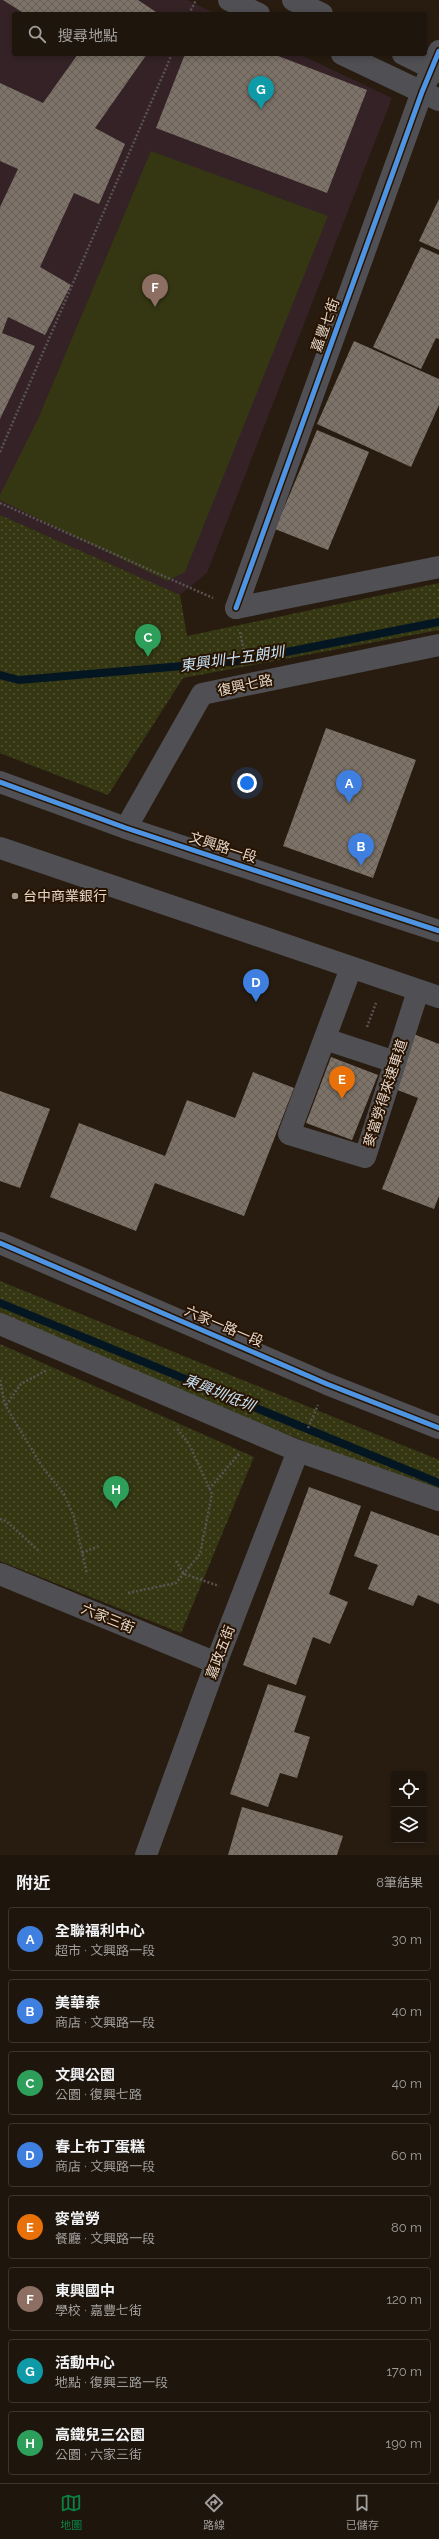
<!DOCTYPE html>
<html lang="zh-TW">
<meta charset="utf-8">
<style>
body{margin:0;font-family:Raleway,"Noto Sans TC",sans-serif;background:#2b221a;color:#f1f3f6}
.controls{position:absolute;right:12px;bottom:12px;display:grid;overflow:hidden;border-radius:4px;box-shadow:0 2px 6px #0003}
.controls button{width:36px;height:36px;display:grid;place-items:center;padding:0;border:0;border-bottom:1px solid #3c342d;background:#1e150c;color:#f1f3f6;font:20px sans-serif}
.you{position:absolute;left:247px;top:783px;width:14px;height:14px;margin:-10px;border:3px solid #fff;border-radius:50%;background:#1a73e8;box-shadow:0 0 0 6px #1a73e833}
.badge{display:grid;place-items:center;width:26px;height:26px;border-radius:50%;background:#0b8043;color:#fff;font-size:13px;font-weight:700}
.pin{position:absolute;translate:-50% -33px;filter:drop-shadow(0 1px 2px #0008)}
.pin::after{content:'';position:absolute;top:21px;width:14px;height:12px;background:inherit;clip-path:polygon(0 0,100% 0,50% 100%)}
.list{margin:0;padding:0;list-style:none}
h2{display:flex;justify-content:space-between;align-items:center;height:52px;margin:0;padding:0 16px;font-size:17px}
h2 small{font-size:13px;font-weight:400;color:#a19f9d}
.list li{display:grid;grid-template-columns:26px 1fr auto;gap:12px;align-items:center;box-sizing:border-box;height:64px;margin:0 8px 8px;padding:0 8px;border:1px solid #3c342d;border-radius:4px}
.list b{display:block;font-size:15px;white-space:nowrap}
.list p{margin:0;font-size:13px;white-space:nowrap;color:#a19f9d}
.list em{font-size:13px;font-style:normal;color:#a19f9d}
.icon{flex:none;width:22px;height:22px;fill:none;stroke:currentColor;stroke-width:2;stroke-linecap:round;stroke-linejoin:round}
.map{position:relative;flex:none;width:439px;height:1855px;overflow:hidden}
.search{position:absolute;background:#1e150c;box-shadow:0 2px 6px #0003;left:12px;right:12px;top:12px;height:44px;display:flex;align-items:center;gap:10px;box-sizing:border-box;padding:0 14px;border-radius:4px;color:#a19f9d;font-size:15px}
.sheet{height:628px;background:#1e150c}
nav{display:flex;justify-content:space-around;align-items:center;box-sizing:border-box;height:56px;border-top:1px solid #3c342d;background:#1e150c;font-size:11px;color:#a19f9d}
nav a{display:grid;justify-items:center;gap:2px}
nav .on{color:#0b8043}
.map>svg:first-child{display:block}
.education{fill:#342226}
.grass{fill:#353713}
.park{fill:url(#park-dots)}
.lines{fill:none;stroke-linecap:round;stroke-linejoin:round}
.stream{stroke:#041622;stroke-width:8}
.building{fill:url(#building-cross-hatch)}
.path{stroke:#585453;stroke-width:2.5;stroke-dasharray:2 2;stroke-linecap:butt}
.minor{stroke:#505054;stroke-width:22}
.cycleway-casing{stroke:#271300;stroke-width:8}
.cycleway{stroke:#4d94e3;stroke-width:5}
.poi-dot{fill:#a39689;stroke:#271300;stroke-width:1.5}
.labels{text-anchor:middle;stroke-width:4;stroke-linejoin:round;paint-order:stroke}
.street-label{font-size:14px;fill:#e5d7ca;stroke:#271300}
.poi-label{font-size:14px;fill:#e5d7ca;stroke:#271300;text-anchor:start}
.water-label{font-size:15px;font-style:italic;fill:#c6e3f7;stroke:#271300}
</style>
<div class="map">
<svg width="439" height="1855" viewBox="0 0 439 1855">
<defs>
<pattern id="park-dots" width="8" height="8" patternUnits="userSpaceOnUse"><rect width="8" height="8" fill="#353713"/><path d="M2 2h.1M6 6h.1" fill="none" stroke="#525334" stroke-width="1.8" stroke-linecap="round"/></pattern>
<pattern id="building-cross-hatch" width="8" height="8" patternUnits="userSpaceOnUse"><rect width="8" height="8" fill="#7d7368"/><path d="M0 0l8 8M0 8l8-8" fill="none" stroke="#675f57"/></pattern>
</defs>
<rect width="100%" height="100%" fill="#281c10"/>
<polygon class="education" points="0,0 187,0 216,14 14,14 14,54 299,54 392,98 207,573 180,595 0,515"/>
<polygon class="grass" points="151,151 328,216 185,572 167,581 0,500 0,495 38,419"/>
<g class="park">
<polygon points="0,515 180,595 187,636 439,583 439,630 183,678 108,795 0,753"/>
<polygon points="0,1281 439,1460 439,1496 0,1317"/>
<polygon points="0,1344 254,1457 181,1633 0,1561"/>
</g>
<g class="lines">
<g class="stream">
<polyline points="0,675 19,680 241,661 439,622"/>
<polyline points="0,1303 439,1483"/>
</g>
</g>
<g class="building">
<polygon points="3,0 138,0 159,14 25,14"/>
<polygon points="78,54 147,54 95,128 125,144 99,204 74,193 40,267 71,285 45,335 8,317 2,333 35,346 0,419 0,207 18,169 0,161 0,83 43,103"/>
<polygon points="185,54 273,54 367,90 327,193 156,128"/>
<polygon points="439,199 439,250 419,241"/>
<polygon points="421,247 439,255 439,339 436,338 421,369 373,347"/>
<polygon points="354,341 439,379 439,405 411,467 317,424"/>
<polygon points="317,430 369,452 328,550 275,529"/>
<polygon points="326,728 416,760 373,878 283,846"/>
<polygon points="411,1033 439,1044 439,1196 434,1209 382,1189 418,1098 390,1087"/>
<polygon points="331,1057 378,1075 352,1140 306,1123"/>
<polygon points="253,1072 294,1088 244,1216 155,1183 136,1231 50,1197 79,1123 165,1156 187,1100 235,1118"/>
<polygon points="0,1091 50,1109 20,1188 0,1181"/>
<polygon points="309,1487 361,1506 329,1594 348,1602 330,1644 313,1637 296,1685 243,1665"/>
<polygon points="371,1511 439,1536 439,1604 418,1595 413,1606 368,1589 378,1565 354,1556"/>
<polygon points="268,1684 306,1696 294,1732 310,1737 297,1778 280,1773 268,1807 230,1794"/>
<polygon points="242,1807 343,1836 337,1855 228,1855"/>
</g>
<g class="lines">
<g class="path">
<polyline points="189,14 196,0"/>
<polyline points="0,452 172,54"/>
<polyline points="0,503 213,598"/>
<polyline points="240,632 246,660"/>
<polyline points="367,1027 376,1003"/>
<polyline points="0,1380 5,1405 43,1468 64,1494 74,1517 87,1574"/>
<polyline points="6,1405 21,1384 47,1370"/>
<polyline points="308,1428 318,1405"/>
<polyline points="209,1489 240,1453"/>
<polyline points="0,1519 6,1521 40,1552"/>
<polyline points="82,1553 99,1546"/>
<polyline points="176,1561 184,1574 219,1586"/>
<polyline points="128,1593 176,1583 200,1554 212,1494 189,1444 176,1427"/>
</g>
<g class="minor">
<polyline points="229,0 259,14"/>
<polyline points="293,0 322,14"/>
<polyline points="342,54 439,100"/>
<polyline points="403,54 439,72"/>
<polyline points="236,608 422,92 439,51"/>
<polyline points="236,608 439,567"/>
<polyline points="0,782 126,828 439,931"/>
<polyline points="126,828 202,694 439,645"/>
<polyline points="0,848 439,997"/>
<polyline points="351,968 289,1134 365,1157 418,991"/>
<polyline points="325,1039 395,1062"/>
<polyline points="0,1243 327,1384 439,1428"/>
<polyline points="0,1324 298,1451 439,1500"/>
<polyline points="0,1574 216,1663"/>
<polyline points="146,1855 216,1663 298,1451"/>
</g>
<defs>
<g id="cycleway">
<polyline points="236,608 422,92 439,51"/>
<polyline points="0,782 126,828 439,931"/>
<polyline points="0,1243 327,1384 439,1428"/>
</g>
</defs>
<use href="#cycleway" class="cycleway-casing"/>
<use href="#cycleway" class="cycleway"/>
</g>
<circle class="poi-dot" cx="15" cy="896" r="4"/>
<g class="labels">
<g class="street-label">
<text transform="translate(325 325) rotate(-70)" y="5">嘉豐七街</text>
<text transform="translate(245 685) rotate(-12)" y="5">復興七路</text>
<text transform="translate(223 847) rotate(18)" y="5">文興路一段</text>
<text transform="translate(385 1093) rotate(-72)" y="5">麥當勞得來速車道</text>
<text transform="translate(224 1326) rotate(23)" y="5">六家一路一段</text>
<text transform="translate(108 1618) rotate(22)" y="5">六家三街</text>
<text transform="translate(220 1652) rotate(-69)" y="5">嘉政五街</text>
</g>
<g class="poi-label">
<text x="23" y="901">台中商業銀行</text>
</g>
<g class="water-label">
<text transform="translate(232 659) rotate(-8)" y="5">東興圳十五朗圳</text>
<text transform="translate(219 1393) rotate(22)" y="5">東興圳低圳</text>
</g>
</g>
</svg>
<div class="controls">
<button><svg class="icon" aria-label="locate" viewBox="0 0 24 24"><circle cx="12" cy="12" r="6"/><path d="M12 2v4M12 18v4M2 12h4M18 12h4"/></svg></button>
<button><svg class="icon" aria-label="layers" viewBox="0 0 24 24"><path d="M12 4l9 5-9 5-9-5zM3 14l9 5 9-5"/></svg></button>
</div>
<div class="you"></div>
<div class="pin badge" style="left:349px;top:803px;background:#3f7fe0">A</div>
<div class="pin badge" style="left:361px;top:866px;background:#3f7fe0">B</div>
<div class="pin badge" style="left:148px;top:657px;background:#2e9e5b">C</div>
<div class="pin badge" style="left:256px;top:1002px;background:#3f7fe0">D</div>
<div class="pin badge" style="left:342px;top:1099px;background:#e8710a">E</div>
<div class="pin badge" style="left:155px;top:307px;background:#8d6e63">F</div>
<div class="pin badge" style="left:261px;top:109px;background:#0f9aa8">G</div>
<div class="pin badge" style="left:116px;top:1509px;background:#2e9e5b">H</div>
<div class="search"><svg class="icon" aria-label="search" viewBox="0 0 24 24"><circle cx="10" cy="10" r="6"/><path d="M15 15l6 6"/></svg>搜尋地點</div>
</div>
<section class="sheet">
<h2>附近<small>8筆結果</small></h2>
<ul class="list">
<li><span class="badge" style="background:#3f7fe0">A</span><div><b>全聯福利中心</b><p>超市 · 文興路一段</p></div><em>30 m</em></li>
<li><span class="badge" style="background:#3f7fe0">B</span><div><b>美華泰</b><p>商店 · 文興路一段</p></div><em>40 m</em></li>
<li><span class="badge" style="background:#2e9e5b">C</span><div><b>文興公園</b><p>公園 · 復興七路</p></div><em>40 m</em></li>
<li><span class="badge" style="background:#3f7fe0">D</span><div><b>春上布丁蛋糕</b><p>商店 · 文興路一段</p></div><em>60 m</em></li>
<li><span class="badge" style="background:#e8710a">E</span><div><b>麥當勞</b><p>餐廳 · 文興路一段</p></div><em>80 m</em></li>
<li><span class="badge" style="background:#8d6e63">F</span><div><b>東興國中</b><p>學校 · 嘉豐七街</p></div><em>120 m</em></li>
<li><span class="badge" style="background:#0f9aa8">G</span><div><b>活動中心</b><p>地點 · 復興三路一段</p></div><em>170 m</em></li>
<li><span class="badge" style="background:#2e9e5b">H</span><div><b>高鐵兒三公園</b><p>公園 · 六家三街</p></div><em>190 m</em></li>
</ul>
</section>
<nav>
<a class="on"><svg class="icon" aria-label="map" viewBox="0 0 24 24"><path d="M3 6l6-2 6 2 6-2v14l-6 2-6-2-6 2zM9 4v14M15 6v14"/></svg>地圖</a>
<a><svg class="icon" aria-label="directions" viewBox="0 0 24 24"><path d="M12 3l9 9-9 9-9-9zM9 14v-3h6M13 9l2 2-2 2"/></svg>路線</a>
<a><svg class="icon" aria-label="saved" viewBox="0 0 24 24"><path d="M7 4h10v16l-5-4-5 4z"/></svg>已儲存</a>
</nav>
